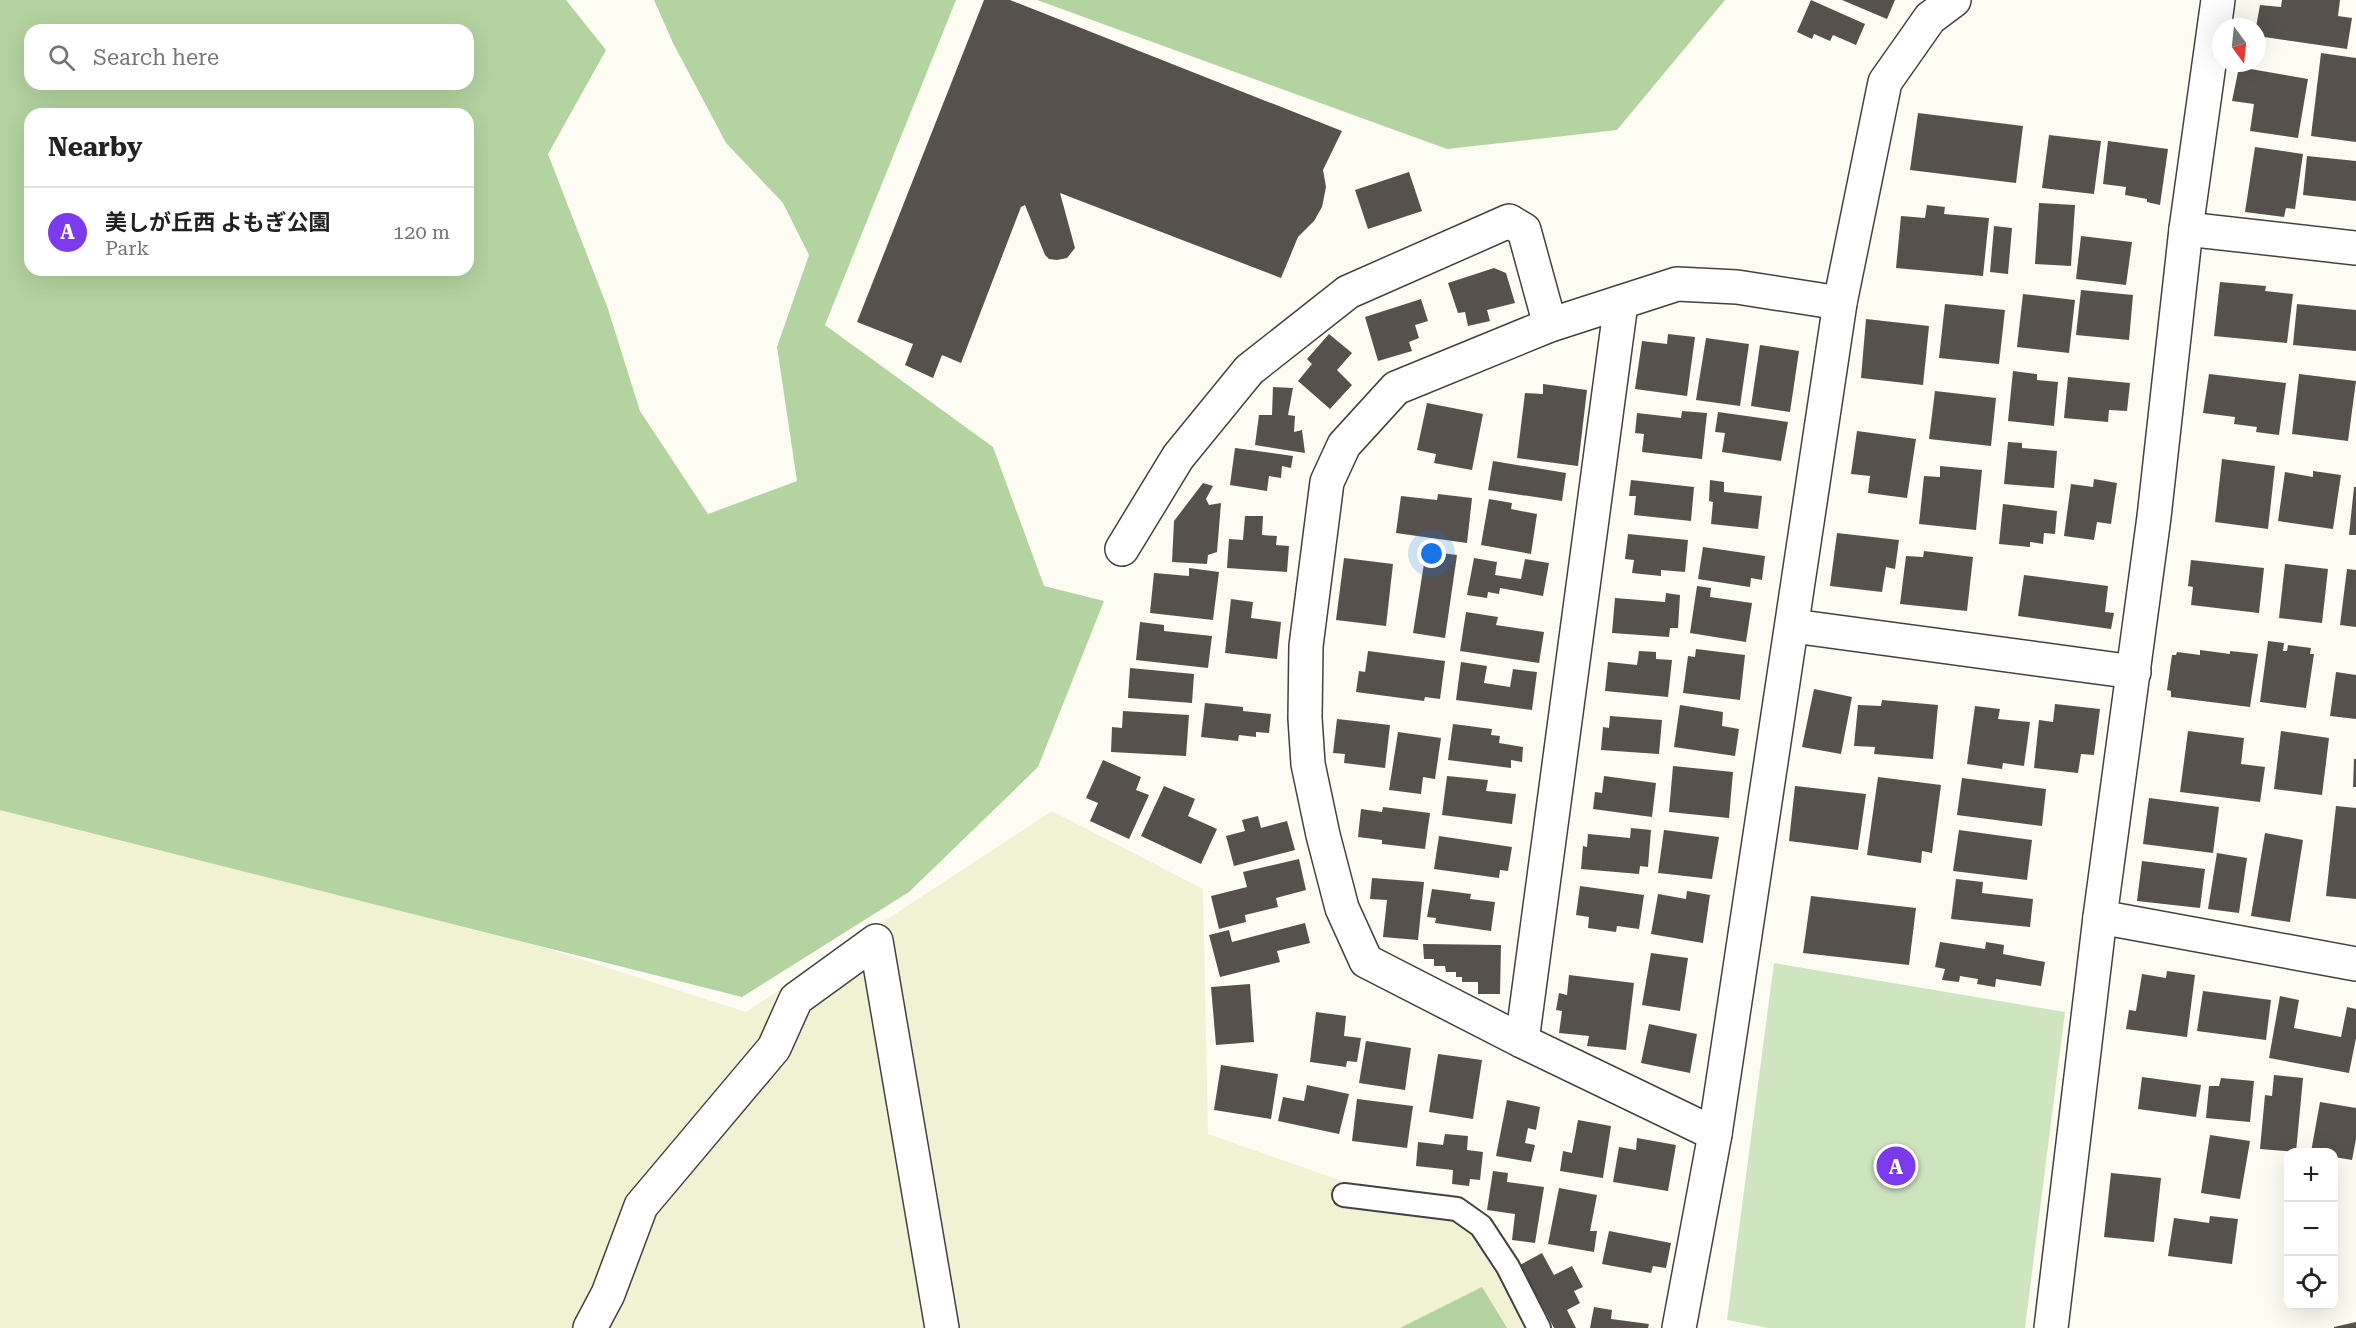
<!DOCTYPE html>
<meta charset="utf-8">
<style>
body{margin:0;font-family:"Roboto Serif","Noto Sans JP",serif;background:#f2f2f2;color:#222}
.controls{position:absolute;right:18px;bottom:18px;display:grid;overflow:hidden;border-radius:12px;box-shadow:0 6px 24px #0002}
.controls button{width:54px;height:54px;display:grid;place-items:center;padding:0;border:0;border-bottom:2px solid #e0e0e0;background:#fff;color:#222;font:30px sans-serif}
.compass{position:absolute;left:2212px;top:18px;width:54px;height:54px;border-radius:50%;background:#fff;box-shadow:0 6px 24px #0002;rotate:165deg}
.you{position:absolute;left:1432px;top:554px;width:21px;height:21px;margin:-15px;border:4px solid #fff;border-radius:50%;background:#1a73e8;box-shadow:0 0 0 9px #1a73e833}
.badge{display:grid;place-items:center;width:39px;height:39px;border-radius:50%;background:#7c3aed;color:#fff;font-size:20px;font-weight:700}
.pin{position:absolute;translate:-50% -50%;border:3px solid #fff;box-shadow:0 2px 6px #0006}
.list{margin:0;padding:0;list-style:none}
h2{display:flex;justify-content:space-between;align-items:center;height:78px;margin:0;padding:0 24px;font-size:26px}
h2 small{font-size:20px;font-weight:400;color:#767676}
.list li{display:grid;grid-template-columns:39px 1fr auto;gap:18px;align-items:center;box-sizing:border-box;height:90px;padding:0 24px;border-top:2px solid #e0e0e0}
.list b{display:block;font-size:22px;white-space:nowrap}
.list p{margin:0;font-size:20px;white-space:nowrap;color:#767676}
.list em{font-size:20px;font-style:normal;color:#767676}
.icon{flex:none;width:33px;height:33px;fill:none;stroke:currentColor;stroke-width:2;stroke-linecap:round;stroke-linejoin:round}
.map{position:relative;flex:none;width:2356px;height:1328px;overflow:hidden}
.search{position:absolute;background:#fff;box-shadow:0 6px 24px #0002;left:24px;top:24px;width:450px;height:66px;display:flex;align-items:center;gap:15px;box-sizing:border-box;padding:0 21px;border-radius:18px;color:#767676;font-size:22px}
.panel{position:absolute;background:#fff;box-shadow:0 6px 24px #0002;left:24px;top:108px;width:450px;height:168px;border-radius:18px}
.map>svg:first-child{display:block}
.farmland{fill:#f1f1d4}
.green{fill:#cfe5bf}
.forest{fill:#b3d3a0;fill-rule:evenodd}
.building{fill:#56514c}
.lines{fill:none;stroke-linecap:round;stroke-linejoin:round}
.service-casing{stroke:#424242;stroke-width:26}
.minor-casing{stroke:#424242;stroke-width:36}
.service{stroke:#fff;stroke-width:22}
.minor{stroke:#fff;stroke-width:33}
</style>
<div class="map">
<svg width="2356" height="1328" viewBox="0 0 2356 1328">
<rect width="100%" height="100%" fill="#fdfcf2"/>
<polygon class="farmland" points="0,774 746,1012 1052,811 1203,889 1208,1134 1464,1224 1532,1328 0,1328"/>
<polygon class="green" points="1774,963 2065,1012 2025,1328 1768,1328 1727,1320"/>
<g class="forest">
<path d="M0 0H566L606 50 548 154 608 309 640 411 708 514 797 481 777 347 809 255 783 203 726 143 673 43 654 0H956L825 325 993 447 1044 586 1104 601 1038 767 909 892 742 997 0 810ZM30 30H468V84H30ZM30 114H468V270H30Z"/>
<polygon points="1037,0 1725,0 1617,130 1447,149"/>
<polygon points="1482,1287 1507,1328 1400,1328"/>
</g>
<g class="building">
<polygon points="984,0 1010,0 1342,131 1323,170 1326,187 1322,207 1314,221 1298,237 1281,278 1060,193 1075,248 1067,258 1057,260 1049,259 1045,255 1025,205 1021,207 961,363 942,355 933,378 905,365 913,344 857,322"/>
<polygon points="1811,0 1865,24 1856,45 1833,35 1830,41 1814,34 1812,39 1797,32"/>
<polygon points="1842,0 1895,0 1887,19"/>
<polygon points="2282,0 2340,0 2338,16 2352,18 2347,49 2257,36 2256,27 2260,5 2281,7"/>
<polygon points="2321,53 2356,58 2356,142 2311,136"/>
<polygon points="2239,67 2308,79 2298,138 2250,131 2254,104 2232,101"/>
<polygon points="1918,113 2023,126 2016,183 1910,170"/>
<polygon points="2049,135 2101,141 2094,194 2042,188"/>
<polygon points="2108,141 2168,149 2160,205 2147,202 2147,199 2125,195 2126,187 2103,184"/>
<polygon points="2255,147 2303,154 2295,209 2286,208 2284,217 2245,212"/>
<polygon points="2307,156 2356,161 2356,201 2303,195"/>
<polygon points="1409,172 1422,211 1368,229 1355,190"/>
<polygon points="2039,203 2075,205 2071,266 2035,264"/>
<polygon points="1927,205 1945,207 1944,214 1989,218 1983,276 1896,268 1901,216 1925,218"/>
<polygon points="1994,226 2012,228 2008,274 1990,272"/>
<polygon points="2081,236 2132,242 2126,285 2076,279"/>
<polygon points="1494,268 1506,273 1515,303 1487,310 1490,321 1468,326 1465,312 1458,313 1448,283"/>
<polygon points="2220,282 2266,286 2265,291 2293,294 2287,343 2214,336"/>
<polygon points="2081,290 2133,295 2129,340 2076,335"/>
<polygon points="2023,294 2075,300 2069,353 2017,347"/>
<polygon points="1421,299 1428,321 1415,325 1419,338 1409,342 1412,351 1378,361 1365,317"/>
<polygon points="1945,304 2005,310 1999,364 1939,358"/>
<polygon points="2297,304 2356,310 2356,351 2293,345"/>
<polygon points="1866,319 1929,326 1923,385 1861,378"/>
<polygon points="1329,334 1352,353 1337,370 1352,385 1330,409 1298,381 1312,364 1307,359"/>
<polygon points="1668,334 1695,337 1687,396 1635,389 1642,341 1667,344"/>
<polygon points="1706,338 1749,344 1740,406 1696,400"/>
<polygon points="1760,345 1799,351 1790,412 1751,406"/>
<polygon points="2013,371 2037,374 2037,380 2058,382 2054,426 2008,421"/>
<polygon points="2209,374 2286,383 2279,435 2256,432 2257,427 2234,424 2235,417 2203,413"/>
<polygon points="2299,374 2356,381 2348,441 2292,434"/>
<polygon points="2068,377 2130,383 2127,411 2109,410 2108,422 2064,418"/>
<polygon points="1543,384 1587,390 1578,466 1517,458 1525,393 1543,394"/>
<polygon points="1273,387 1293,388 1288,415 1295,416 1294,432 1302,430 1305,453 1255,445 1259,415 1272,415"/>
<polygon points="1935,391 1996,398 1991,446 1929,439"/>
<polygon points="1427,403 1483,414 1472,470 1434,463 1436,454 1417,450"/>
<polygon points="1682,411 1707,413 1702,459 1642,452 1644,434 1635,433 1637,413 1681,418"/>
<polygon points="1718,412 1788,422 1781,461 1722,452 1725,433 1715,432"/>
<polygon points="1857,431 1916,439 1907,498 1868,493 1870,476 1851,474"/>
<polygon points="2008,442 2022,443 2022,448 2057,451 2054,488 2004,484"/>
<polygon points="1235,448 1293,456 1291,468 1282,466 1281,478 1269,476 1267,491 1230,485"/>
<polygon points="2222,459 2275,466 2268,529 2215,522"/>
<polygon points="1493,461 1566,473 1562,501 1488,490"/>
<polygon points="1940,466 1982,470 1976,530 1919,524 1924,476 1940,477"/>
<polygon points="2313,471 2341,475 2333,529 2278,521 2285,472 2313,477"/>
<polygon points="2094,479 2117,483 2111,524 2097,522 2094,540 2064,536 2071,484 2093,487"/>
<polygon points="1631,480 1694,487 1691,521 1634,515 1636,496 1629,496"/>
<polygon points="1710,480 1724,482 1724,492 1762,496 1758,529 1711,524 1713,502 1709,501"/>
<polygon points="1203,483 1213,486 1206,499 1209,505 1221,503 1217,552 1208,555 1207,564 1172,562 1174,521"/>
<polygon points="2354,487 2356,487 2356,535 2349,535"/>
<polygon points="1438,494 1472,498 1467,543 1396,533 1401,496 1437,500"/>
<polygon points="1489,499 1512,503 1511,509 1537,514 1531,554 1481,545"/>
<polygon points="2003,504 2057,511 2055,534 2044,533 2043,544 2030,542 2030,547 1999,544"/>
<polygon points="1245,516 1263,516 1262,535 1277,536 1276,545 1289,546 1287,572 1227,568 1229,539 1243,540"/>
<polygon points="1837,533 1899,540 1895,569 1886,567 1882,592 1830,586"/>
<polygon points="1628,534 1688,540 1685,572 1661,570 1661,576 1632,573 1634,560 1625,559"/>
<polygon points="1703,547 1765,556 1762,580 1751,578 1750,587 1698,579"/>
<polygon points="1426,551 1457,555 1445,638 1413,633"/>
<polygon points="1924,551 1973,557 1967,611 1900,604 1906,556 1923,557"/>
<polygon points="1344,558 1393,564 1386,626 1336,620"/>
<polygon points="1474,558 1497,562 1495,575 1521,579 1525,559 1549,563 1543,596 1500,588 1499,594 1488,592 1487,598 1467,595"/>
<polygon points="2191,560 2264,568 2259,613 2191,605 2193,587 2188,586"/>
<polygon points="2285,564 2328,569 2322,623 2279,618"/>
<polygon points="1189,568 1219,572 1213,620 1150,613 1154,573 1189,576"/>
<polygon points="2347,569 2356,570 2356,627 2340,625"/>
<polygon points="2024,575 2108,586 2105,612 2114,613 2111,629 2018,616"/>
<polygon points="1697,586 1711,588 1710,597 1752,603 1746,642 1690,633"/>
<polygon points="1666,593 1680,595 1678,628 1670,628 1669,637 1612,633 1615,598 1665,602"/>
<polygon points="1231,599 1253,602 1251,618 1281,622 1277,659 1225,653"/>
<polygon points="1466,612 1498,617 1496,625 1544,632 1539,663 1460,651"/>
<polygon points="1140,622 1164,625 1164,631 1212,636 1208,668 1136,660"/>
<polygon points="2268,641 2284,643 2283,651 2287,651 2288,645 2311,648 2310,654 2314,654 2306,708 2260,702"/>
<polygon points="1696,649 1745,655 1740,700 1683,693 1688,656 1695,657"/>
<polygon points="2200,650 2230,654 2230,651 2258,654 2250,707 2171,697 2171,691 2167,690 2172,655 2176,655 2177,652 2200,655"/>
<polygon points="1368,651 1445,661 1440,699 1425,697 1424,701 1356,692 1359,671 1365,672"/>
<polygon points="1639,651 1656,652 1656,659 1672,660 1668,697 1605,691 1608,662 1637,665"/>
<polygon points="1461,662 1487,666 1484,683 1510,687 1513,669 1537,672 1532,710 1456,700"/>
<polygon points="1130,668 1194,674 1192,703 1128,698"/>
<polygon points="2336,672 2356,675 2356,719 2330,716"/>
<polygon points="1814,689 1852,697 1841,754 1802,747"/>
<polygon points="1882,700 1938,705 1933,759 1874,754 1875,747 1854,746 1858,705 1881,706"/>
<polygon points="1205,703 1243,707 1243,711 1271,714 1269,733 1256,732 1256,737 1239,735 1238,741 1201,737"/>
<polygon points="2055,704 2100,709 2094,755 2081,754 2078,773 2034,768 2039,720 2053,722"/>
<polygon points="1680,705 1723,712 1722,726 1739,729 1735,756 1674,747"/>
<polygon points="1975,706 2000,709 1998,719 2030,722 2024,766 2003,763 2002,769 1967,764"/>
<polygon points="1123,711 1189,715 1186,756 1111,752 1112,727 1122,728"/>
<polygon points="1610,716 1662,720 1659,754 1601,750 1603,727 1609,728"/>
<polygon points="1337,719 1390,725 1385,768 1344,763 1345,754 1333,753"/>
<polygon points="1453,724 1492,729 1491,735 1500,736 1499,743 1523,747 1522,762 1511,760 1511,768 1448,760"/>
<polygon points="2188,731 2244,738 2241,764 2265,767 2260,802 2180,792"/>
<polygon points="2281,731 2329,738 2322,795 2274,789"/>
<polygon points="1398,732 1441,738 1435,779 1423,777 1421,794 1389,790"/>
<polygon points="2354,759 2356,759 2356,787 2353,787"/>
<polygon points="1103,760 1141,777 1136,790 1149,795 1129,839 1090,821 1098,803 1086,798"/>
<polygon points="1673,766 1733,772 1729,818 1669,812"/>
<polygon points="1447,776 1488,780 1486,791 1516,794 1512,824 1442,815"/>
<polygon points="1604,776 1656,783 1652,817 1593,809 1595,792 1602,793"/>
<polygon points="1878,777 1941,785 1932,853 1922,851 1921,863 1867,855"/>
<polygon points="1962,778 2046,789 2042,826 1957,815"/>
<polygon points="1164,786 1195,799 1188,816 1217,829 1201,864 1141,836"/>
<polygon points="1795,786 1866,794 1858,850 1789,841"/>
<polygon points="2149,798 2219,807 2213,853 2143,844"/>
<polygon points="2336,806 2356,808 2356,899 2326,896"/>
<polygon points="1383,807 1430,813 1425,849 1382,844 1382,840 1358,837 1361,809 1382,812"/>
<polygon points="1258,816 1261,828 1287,821 1295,850 1234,866 1226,836 1245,831 1242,820"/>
<polygon points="1631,828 1651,830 1648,867 1640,866 1639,874 1581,869 1583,846 1587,847 1588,834 1630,838"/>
<polygon points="1664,830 1719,837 1712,879 1658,873"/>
<polygon points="1959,830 2032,840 2027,880 1953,871"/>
<polygon points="2265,833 2303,840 2290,922 2251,916"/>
<polygon points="1439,836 1512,847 1508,871 1500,870 1499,878 1434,869"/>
<polygon points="2217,853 2247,858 2239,913 2208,909"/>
<polygon points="1299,859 1306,890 1276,898 1278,907 1245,915 1246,922 1219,929 1211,896 1247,887 1243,872"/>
<polygon points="2142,861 2205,869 2200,908 2137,901"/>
<polygon points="1372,878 1424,882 1418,940 1383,937 1387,900 1370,899"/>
<polygon points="1956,879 1983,882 1982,893 2033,899 2030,927 1951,919"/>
<polygon points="1580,886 1644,895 1639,929 1617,926 1616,932 1588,928 1589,917 1576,915"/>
<polygon points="1432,889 1471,894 1470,899 1495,902 1491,931 1435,923 1436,918 1427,917"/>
<polygon points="1687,891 1710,895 1703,943 1651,934 1658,894 1686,899"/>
<polygon points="1811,896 1916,908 1909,965 1803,953"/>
<polygon points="1305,923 1310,943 1277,951 1280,962 1220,977 1209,935 1229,930 1232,942"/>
<polygon points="1940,942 1985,949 1986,942 2004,945 2003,954 2045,962 2041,986 1996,979 1995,987 1977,984 1978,979 1960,976 1959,982 1942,980 1945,969 1935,967"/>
<polygon points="1423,944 1501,945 1500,994 1478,994 1478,982 1462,982 1462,977 1456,977 1456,972 1446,972 1445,966 1434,966 1434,959 1424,959"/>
<polygon points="1651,953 1688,958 1680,1011 1642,1005"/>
<polygon points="2167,971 2195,975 2187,1037 2126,1029 2129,1010 2136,1011 2142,974 2166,978"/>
<polygon points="1569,975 1634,983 1626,1050 1587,1046 1589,1036 1559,1033 1562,1011 1556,1010 1559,993 1567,995"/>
<polygon points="1250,984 1254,1042 1216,1045 1211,987"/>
<polygon points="2203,991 2271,1000 2266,1040 2197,1031"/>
<polygon points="2280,996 2299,1000 2294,1028 2341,1037 2347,1007 2356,1009 2356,1038 2349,1073 2269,1058"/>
<polygon points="1316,1012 1346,1016 1344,1036 1361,1038 1357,1062 1347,1061 1346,1067 1310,1062"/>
<polygon points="1649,1024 1697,1034 1690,1073 1641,1063"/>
<polygon points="1366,1041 1411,1048 1405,1090 1359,1083"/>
<polygon points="1438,1054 1482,1060 1473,1119 1429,1112"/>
<polygon points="1221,1065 1278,1074 1271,1119 1214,1110"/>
<polygon points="2274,1075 2303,1078 2296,1152 2260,1149 2265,1095 2272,1096"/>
<polygon points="2142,1077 2201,1085 2196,1117 2138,1109"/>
<polygon points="2221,1078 2254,1081 2250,1122 2206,1118 2209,1086 2219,1086"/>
<polygon points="1307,1085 1349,1094 1339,1134 1278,1121 1283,1097 1304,1101"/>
<polygon points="1357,1099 1413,1106 1407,1148 1352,1141"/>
<polygon points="1507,1100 1540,1107 1536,1130 1528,1128 1525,1143 1535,1145 1531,1162 1496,1156"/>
<polygon points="2320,1102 2356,1108 2356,1139 2352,1160 2334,1157 2334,1152 2311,1152"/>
<polygon points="1578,1120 1611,1126 1603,1178 1560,1171 1563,1151 1572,1153"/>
<polygon points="1445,1134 1468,1136 1467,1150 1483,1152 1480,1180 1470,1179 1469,1186 1452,1184 1453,1170 1416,1166 1418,1142 1443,1145"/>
<polygon points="2210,1135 2250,1141 2240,1199 2201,1193"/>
<polygon points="1637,1138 1676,1145 1668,1191 1613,1182 1619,1147 1636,1150"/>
<polygon points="1493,1171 1508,1173 1507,1182 1544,1187 1535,1243 1512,1240 1515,1214 1487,1210"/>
<polygon points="2111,1173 2161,1178 2154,1242 2104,1237"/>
<polygon points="1559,1188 1597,1195 1590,1231 1597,1231 1594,1252 1548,1244"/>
<polygon points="2210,1216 2238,1219 2232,1264 2168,1256 2174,1218 2209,1223"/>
<polygon points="1609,1231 1671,1243 1666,1268 1653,1266 1651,1273 1602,1264"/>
<polygon points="1542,1253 1554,1275 1572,1266 1583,1287 1574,1291 1580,1303 1567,1310 1576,1328 1554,1328 1520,1265"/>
<polygon points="1594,1307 1612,1310 1611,1319 1649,1324 1648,1328 1590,1328"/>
<polygon points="2356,1322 2356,1328 2334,1328 2334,1327"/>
</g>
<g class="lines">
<defs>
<polyline id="service" points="1344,1195 1457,1209 1481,1226 1508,1267 1539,1328"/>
<g id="minor">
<polyline points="2186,229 2356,248"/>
<polyline points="1122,549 1178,457 1249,370 1348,292 1509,221 1524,230 1550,325"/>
<polyline points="1793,626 2134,672"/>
<polyline points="2100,917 2356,964"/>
<polyline points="1522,1041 1621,303"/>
<polyline points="1715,1134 1522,1041 1366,961 1342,908 1323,835 1308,764 1305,718 1306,646 1327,482 1344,445 1396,388 1550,325 1677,284 1737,287 1840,303"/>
<polyline points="590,1328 608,1294 641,1206 774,1048 796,999 876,941 942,1328"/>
<polyline points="1679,1328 1715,1134 1840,303 1885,82 1930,18 1954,0"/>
<polyline points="2051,1328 2100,917 2154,517 2186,229 2218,0"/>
</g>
</defs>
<use href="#service" class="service-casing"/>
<use href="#minor" class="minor-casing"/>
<use href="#service" class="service"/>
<use href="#minor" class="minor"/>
</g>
</svg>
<div class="controls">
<button>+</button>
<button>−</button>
<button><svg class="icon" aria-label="locate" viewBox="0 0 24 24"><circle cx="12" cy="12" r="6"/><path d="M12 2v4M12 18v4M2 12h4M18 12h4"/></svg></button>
</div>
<svg class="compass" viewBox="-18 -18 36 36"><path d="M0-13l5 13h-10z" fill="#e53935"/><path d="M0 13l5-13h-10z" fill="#767676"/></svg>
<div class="you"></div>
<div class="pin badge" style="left:1896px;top:1166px">A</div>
<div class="search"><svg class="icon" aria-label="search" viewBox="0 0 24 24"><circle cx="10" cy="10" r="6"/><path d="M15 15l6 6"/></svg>Search here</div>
<section class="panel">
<h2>Nearby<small></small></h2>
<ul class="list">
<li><span class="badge">A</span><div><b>美しが丘西 よもぎ公園</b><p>Park</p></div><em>120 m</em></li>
</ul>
</section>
</div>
